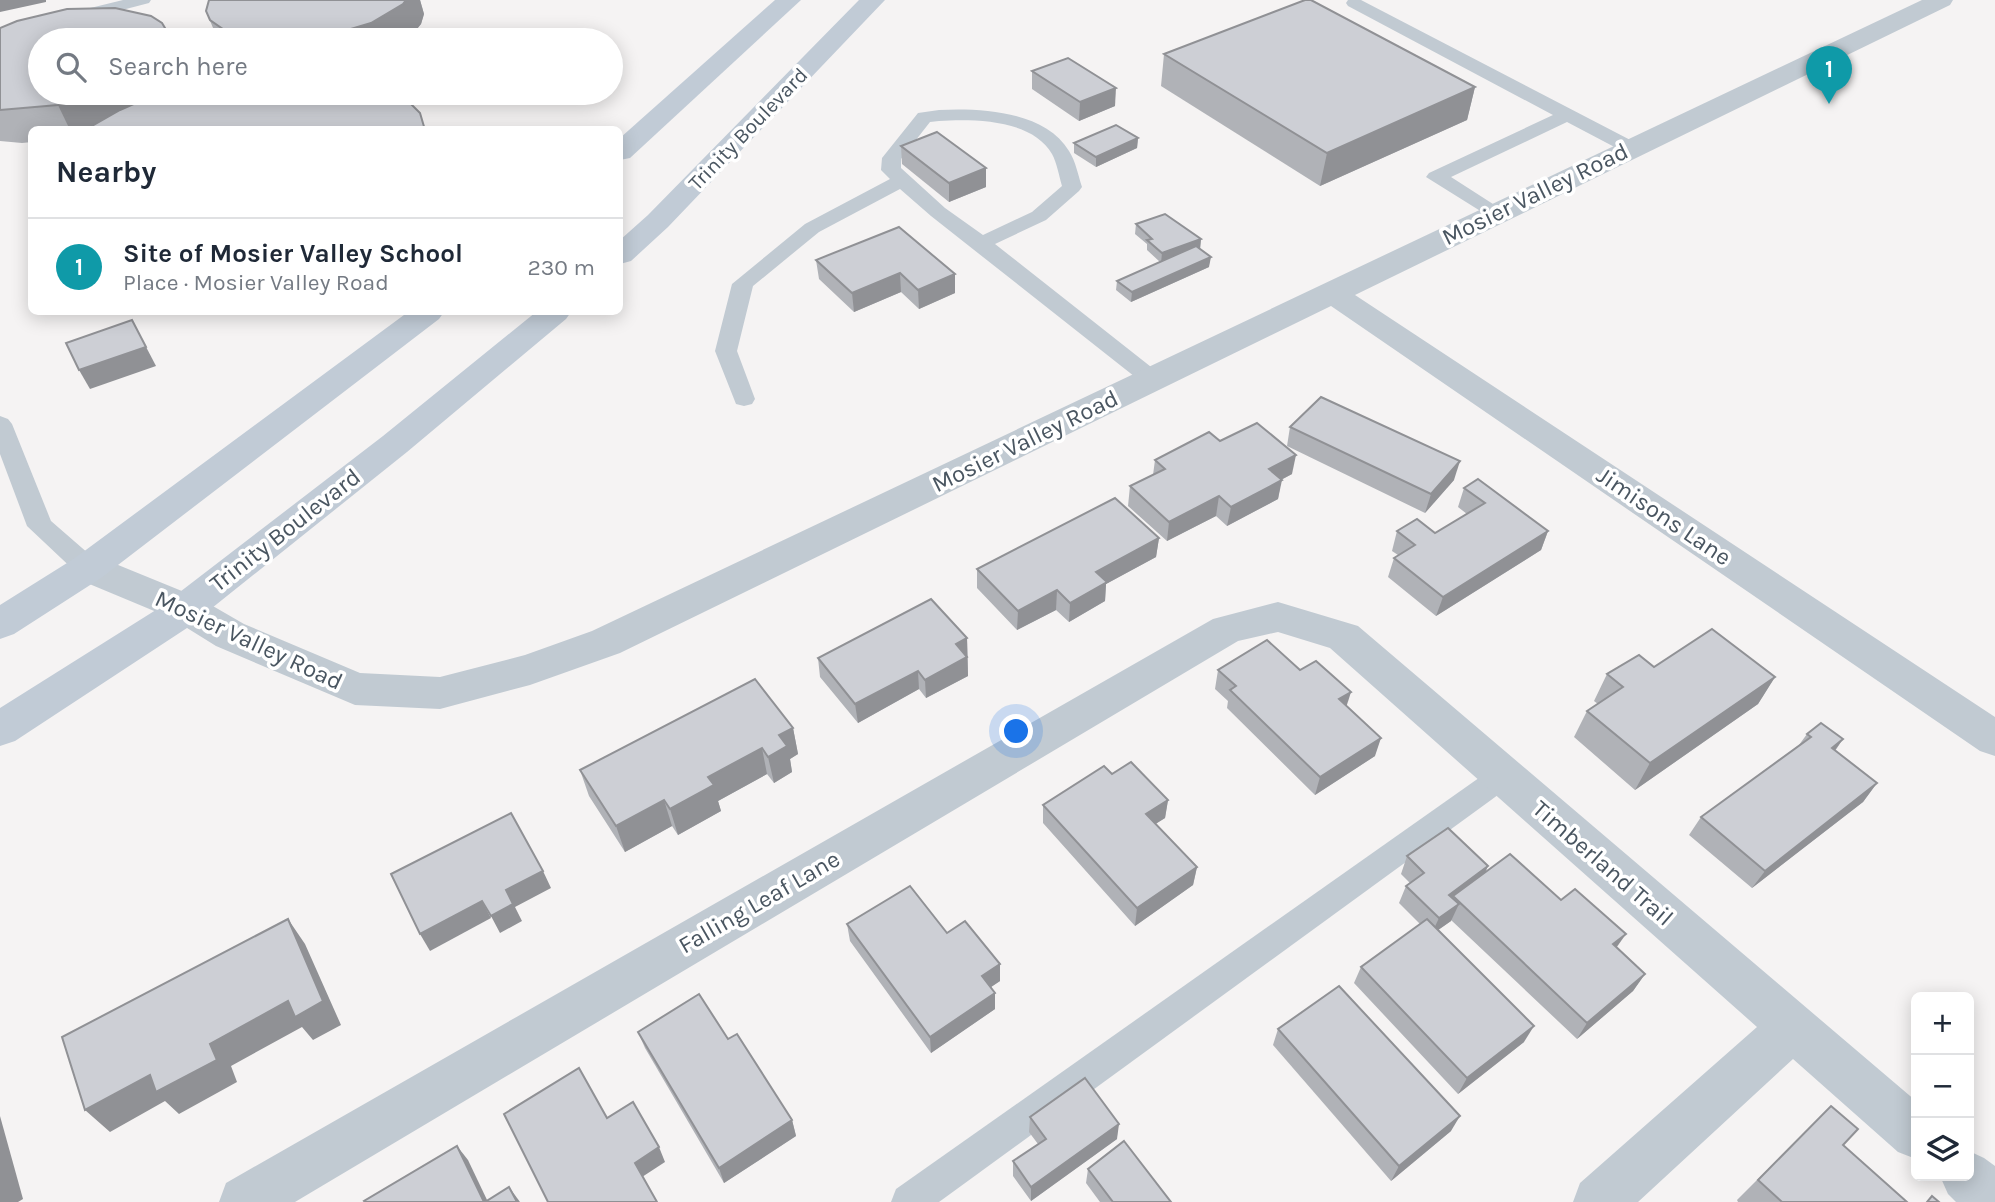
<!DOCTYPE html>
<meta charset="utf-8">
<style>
body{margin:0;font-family:Karla,sans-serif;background:#f2f2f3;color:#1f2937}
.controls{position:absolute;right:21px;bottom:21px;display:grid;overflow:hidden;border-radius:10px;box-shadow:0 4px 18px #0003}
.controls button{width:63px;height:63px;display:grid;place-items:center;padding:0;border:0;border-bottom:2px solid #e0e1e3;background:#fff;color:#1f2937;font:35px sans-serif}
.you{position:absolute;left:1017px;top:732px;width:24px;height:24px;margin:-18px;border:5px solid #fff;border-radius:50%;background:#1a73e8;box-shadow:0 0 0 10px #1a73e833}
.badge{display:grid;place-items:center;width:46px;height:46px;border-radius:50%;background:#1a73e8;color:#fff;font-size:23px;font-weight:700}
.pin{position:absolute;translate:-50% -58px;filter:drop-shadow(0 2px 4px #0008)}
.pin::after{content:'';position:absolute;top:37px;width:24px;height:21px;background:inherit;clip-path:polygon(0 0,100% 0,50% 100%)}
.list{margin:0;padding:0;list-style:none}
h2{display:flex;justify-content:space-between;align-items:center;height:91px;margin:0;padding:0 28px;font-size:30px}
h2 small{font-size:23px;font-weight:400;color:#747a83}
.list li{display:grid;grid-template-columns:46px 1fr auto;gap:21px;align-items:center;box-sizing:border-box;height:98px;padding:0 28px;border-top:2px solid #e0e1e3}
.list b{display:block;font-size:26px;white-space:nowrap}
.list p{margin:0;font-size:23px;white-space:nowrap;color:#747a83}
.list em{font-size:23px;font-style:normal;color:#747a83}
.icon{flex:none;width:38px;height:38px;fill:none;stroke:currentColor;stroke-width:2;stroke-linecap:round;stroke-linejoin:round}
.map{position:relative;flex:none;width:1995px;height:1202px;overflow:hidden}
.search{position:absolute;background:#fff;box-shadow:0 4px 18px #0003;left:28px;top:28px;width:595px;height:77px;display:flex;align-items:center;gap:18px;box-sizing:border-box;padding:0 24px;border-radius:38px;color:#747a83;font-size:26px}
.panel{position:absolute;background:#fff;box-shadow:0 4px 18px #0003;left:28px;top:126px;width:595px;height:189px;border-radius:10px}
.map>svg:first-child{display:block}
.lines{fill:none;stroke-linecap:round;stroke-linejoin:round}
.lane{fill:#c1cad2;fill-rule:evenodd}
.street{fill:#c1cad2;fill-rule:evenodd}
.secondary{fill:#c1cbd6;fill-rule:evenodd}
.wall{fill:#b0b2b7}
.shaded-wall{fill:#909195}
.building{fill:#cdcfd5;stroke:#909195;stroke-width:2}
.labels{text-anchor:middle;stroke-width:7;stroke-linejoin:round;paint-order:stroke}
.far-street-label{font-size:21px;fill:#4a5661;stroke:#fff}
.street-label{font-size:24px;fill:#4a5661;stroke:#fff}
</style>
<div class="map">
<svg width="1995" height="1202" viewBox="0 0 1995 1202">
<rect width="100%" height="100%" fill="#f5f3f3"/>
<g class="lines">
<g class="lane">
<polygon points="123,0 151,0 149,3 80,21 72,16 74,12"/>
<polygon points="1348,0 1361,0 1638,144 1640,148 1631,154 1624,152 1567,122 1451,177 1507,213 1504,217 1490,217 1426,177 1429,173 1553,115 1348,6 1346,3"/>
<path d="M939 110C981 108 1045 111 1069 151 1076 162 1078 175 1082 187L1079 191 1046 220 995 244 1160 374 1163 379 1160 384 1152 386 1144 384 931 216 900 189 819 232 753 286 737 351 755 399 752 404 744 406 736 404 715 351 732 284 805 224 890 179 881 170 882 158 918 113ZM939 121C974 119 1032 119 1052 154 1057 163 1059 176 1062 186L1032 212 983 235 945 208 901 168V159L930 122Z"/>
<polygon points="0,416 8,419 12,424 51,521 97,561 101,568 97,575 88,577 79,575 27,526 0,454"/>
<polygon points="1503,764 1513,768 1518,776 1513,784 939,1202 891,1202 896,1189 1493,768"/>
</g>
<g class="street">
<polygon points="1922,0 1953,0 1950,5 1355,295 1995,717 1995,756 1980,751 1331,306 620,653 530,685 440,709 355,705 216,646 171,618 75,578 69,568 75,558 88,554 101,558 199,598 244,624 360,673 440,677 525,655 592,631"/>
<polygon points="1278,602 1358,626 1916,1101 1916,1159 1898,1152 1793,1059 1638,1202 1573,1202 1580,1183 1757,1027 1330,648 1278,632 1238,641 295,1202 219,1202 226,1183 1213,619"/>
<polygon points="1969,1151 1984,1158 1995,1166 1995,1202 1956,1202 1948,1194 1940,1176 1969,1176"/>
</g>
<g class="secondary">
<polygon points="775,0 801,0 630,158 620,160 620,138"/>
<polygon points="859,0 885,0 668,227 631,261 620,264 620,240 648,215"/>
<polygon points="408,312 444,312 439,319 101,578 14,634 0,639 0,605 75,558"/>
<polygon points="536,312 571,312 566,319 407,452 187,628 15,741 0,746 0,708 159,608 383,436"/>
</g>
</g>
<g class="wall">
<polygon points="209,0 420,0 424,14 421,24 412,35 404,40 218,40 206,11"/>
<polygon points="0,28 168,33 171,40 40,40 40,93 425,130 32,130 32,142 22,143 0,141"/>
<polygon points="1164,54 1475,87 1467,120 1320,186 1161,86"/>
<polygon points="1032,71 1115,106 1079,121 1032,89"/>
<polygon points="1138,138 1137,148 1096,167 1074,153 1074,143"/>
<polygon points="901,146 986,168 986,187 949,202 902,164"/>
<polygon points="1136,224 1201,239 1200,249 1209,267 1131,302 1116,290 1117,281 1160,262 1147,250 1147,244 1135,234"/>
<polygon points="816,260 955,274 955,293 919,309 901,292 854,312 819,279"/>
<polygon points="1290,427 1454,480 1425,513 1287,446"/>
<polygon points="1220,441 1292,474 1281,480 1278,499 1227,526 1216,516 1167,541 1128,506 1130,486 1153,475 1155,460"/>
<polygon points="1464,488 1548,531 1541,550 1436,616 1388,577 1394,558 1398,555 1392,551 1397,531 1435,533 1467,514 1458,507"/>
<polygon points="1159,538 1156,557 1106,584 1105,601 1069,622 1056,610 1017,630 977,588 977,569"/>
<polygon points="967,638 968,676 926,698 919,689 858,723 820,677 818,658"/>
<polygon points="1654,667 1775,677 1758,704 1635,790 1574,737 1587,711 1598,704 1594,701 1607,674"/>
<polygon points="1218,670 1300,670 1375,756 1315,795 1227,708 1228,701 1215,689"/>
<polygon points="793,728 798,754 790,759 792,772 774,783 767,774 718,801 721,811 678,835 672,826 625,852 589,796 580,770"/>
<polygon points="1807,734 1843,739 1835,751 1877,783 1863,802 1752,888 1689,835 1701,817 1799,745"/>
<polygon points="1112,774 1168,800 1165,818 1155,824 1197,867 1193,885 1135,926 1043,823 1043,805"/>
<polygon points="1407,856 1488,866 1485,873 1561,900 1645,974 1633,991 1577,1039 1451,920 1451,921 1438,930 1524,1042 1458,1094 1354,983 1361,967 1420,924 1399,903 1406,886 1410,883 1401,874"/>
<polygon points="847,924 947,933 1000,964 1000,981 991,987 995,1009 931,1053 850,941"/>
<polygon points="1278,1029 1451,1131 1391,1181 1273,1045"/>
<polygon points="638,1032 728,1039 792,1120 796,1136 724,1183 645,1048"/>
<polygon points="1831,1106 1843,1145 1907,1202 1738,1202 1737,1200"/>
<polygon points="1030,1117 1117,1139 1031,1201 1013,1176 1013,1161 1038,1144 1029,1132"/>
<polygon points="1088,1169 1171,1202 1100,1202 1086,1183"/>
</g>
<g class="shaded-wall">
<polygon points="0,0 46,0 46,2 0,12"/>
<polygon points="406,0 420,0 424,14 421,24 412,35 404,40 302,40"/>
<polygon points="1475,87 1467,120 1320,186 1327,153"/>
<polygon points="1116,88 1115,106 1079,121 1080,102"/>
<polygon points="99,93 170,93 105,130 70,130 58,105"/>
<polygon points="1138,138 1137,148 1096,167 1096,157"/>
<polygon points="986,168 986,187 949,202 949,183"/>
<polygon points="1201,239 1200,249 1161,263 1162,253"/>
<polygon points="1211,257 1209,267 1131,302 1132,292"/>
<polygon points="900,273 901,292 854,312 852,293"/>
<polygon points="955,274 955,293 919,309 918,290"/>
<polygon points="132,320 156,366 90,389 79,370"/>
<polygon points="1296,455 1292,474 1265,488 1269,469"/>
<polygon points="1460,461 1454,480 1425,513 1431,494"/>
<polygon points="1282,480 1278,499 1227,526 1231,507"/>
<polygon points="1219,496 1216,516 1167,541 1169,522"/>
<polygon points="1548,531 1541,550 1436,616 1443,597"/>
<polygon points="1159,538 1156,557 1106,584 1105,601 1069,622 1070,603 1096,572"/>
<polygon points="1057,590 1056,610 1017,630 1018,611"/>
<polygon points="967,638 968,676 926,698 925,680 956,644"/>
<polygon points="918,671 919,689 858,723 855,704"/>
<polygon points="1775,677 1758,704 1635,790 1650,763"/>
<polygon points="1351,692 1345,711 1339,699"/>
<polygon points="793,728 798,754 790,759 792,772 774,783 768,757 779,735"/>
<polygon points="1381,738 1375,756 1315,795 1320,777"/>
<polygon points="1843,739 1830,757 1832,748"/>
<polygon points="762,748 767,774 718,801 721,811 678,835 670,809 708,777"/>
<polygon points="1877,783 1863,802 1752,888 1765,871"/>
<polygon points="664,800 672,826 625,852 616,826"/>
<polygon points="1168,800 1165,818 1143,832 1146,814"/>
<polygon points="1488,866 1480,883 1453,896 1448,908 1449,895"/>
<polygon points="1197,867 1193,885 1135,926 1137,908"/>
<polygon points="543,871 551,888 515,907 522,921 500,933 491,916 506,890"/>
<polygon points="482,901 491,918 430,951 420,934"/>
<polygon points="1459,904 1451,921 1431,935 1439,918"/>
<polygon points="288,919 305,944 341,1025 313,1040 302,1027 231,1066 237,1082 179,1114 165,1101 110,1132 85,1110 150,1075 210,1044"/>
<polygon points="1626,934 1614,951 1613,944"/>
<polygon points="1000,964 1000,981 982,993 982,976"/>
<polygon points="1645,974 1633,991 1577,1039 1587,1023"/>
<polygon points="995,993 995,1009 931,1053 930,1037"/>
<polygon points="1534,1026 1524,1042 1458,1094 1467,1078"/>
<polygon points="0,1116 23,1199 18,1202 0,1202"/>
<polygon points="1460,1116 1451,1131 1391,1181 1399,1166"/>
<polygon points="792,1120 796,1136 724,1183 719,1168"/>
<polygon points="1119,1124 1117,1139 1031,1201 1031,1187"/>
<polygon points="457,1146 468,1160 488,1202 484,1202"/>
<polygon points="659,1147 665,1162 642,1177 635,1163"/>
<polygon points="509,1187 520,1202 517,1202"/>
</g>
<g class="building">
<polygon points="209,0 406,0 403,4 371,23 324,37 302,40 252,40 233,36 210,20 206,11"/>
<polygon points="1305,0 1311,0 1475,87 1327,153 1164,54"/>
<polygon points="115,8 151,16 162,23 168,33 168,40 40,40 40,93 99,93 85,99 58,105 0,110 0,28 17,21 67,9"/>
<polygon points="1068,58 1116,88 1080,102 1032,71"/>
<polygon points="163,93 396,93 406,99 420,113 425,130 85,130 120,110 154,95"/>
<polygon points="1116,125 1138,138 1096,157 1074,143"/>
<polygon points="937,132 986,168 949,183 901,146"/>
<polygon points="32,193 32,216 29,206"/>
<polygon points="1165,214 1201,239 1162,253 1147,240 1152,239 1136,224"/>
<polygon points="899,227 955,274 918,290 900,273 852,293 816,260"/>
<polygon points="1196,246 1211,257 1132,292 1117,281"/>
<polygon points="132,320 146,347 79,370 66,343"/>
<polygon points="1321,397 1460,461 1431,494 1290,427"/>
<polygon points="1257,423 1296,455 1269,469 1282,480 1231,507 1219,496 1169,522 1130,486 1165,469 1155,460 1209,432 1220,441"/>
<polygon points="1478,479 1548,531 1443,597 1394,558 1415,545 1397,531 1417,519 1435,533 1485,503 1464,488"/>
<polygon points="1115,498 1159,538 1096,572 1107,582 1070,603 1057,590 1018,611 977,569"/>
<polygon points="931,599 967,638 956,644 967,657 925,680 918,671 855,704 818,658"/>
<polygon points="1712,629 1775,677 1650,763 1587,711 1623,687 1607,674 1639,655 1654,667"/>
<polygon points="1267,640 1300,670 1316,661 1351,692 1339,699 1381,738 1320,777 1230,690 1236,686 1218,670"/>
<polygon points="755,679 793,728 779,735 787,746 768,757 762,748 708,777 714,785 670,809 664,800 616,826 580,770"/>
<polygon points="1821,723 1843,739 1832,748 1877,783 1765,871 1701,817 1811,737 1807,734"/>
<polygon points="1131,762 1168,800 1146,814 1197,867 1137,908 1043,805 1104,766 1112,774"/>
<polygon points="511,813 543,871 506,890 513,904 491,916 482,901 420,934 391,874"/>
<polygon points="1448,828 1488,866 1449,895 1459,904 1439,918 1406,886 1424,873 1407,856"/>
<polygon points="1510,854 1561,900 1575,889 1626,934 1613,944 1645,974 1587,1023 1453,896"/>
<polygon points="910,886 947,933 965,921 1000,964 982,976 995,993 930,1037 847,924"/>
<polygon points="288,919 323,1001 295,1017 288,1001 210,1044 217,1060 156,1092 150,1075 85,1110 62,1037"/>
<polygon points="1427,919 1534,1026 1467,1078 1361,967"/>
<polygon points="1339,986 1460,1116 1399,1166 1278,1029"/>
<polygon points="699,994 728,1039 737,1034 792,1120 719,1168 638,1032"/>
<polygon points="579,1068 607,1118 633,1102 659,1147 635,1163 657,1202 548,1202 504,1114"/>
<polygon points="1085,1078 1119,1124 1031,1187 1013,1161 1046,1139 1030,1117"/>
<polygon points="1831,1106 1858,1129 1843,1145 1907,1202 1782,1202 1758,1180"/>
<polygon points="1124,1141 1171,1202 1113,1202 1088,1169"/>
<polygon points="457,1146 484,1202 365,1202 364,1201"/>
<polygon points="509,1187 517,1202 485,1202"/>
<polygon points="1932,1196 1939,1202 1927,1202"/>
</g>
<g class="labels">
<g class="far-street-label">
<text transform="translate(748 129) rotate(-46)" y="7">Trinity Boulevard</text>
</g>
<g class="street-label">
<text transform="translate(1535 194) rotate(-26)" y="8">Mosier Valley Road</text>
<text transform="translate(1025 441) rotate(-26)" y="8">Mosier Valley Road</text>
<text transform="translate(1664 516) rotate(34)" y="8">Jimisons Lane</text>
<text transform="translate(285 530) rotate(-38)" y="8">Trinity Boulevard</text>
<text transform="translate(249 640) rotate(25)" y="8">Mosier Valley Road</text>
<text transform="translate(1603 863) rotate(41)" y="8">Timberland Trail</text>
<text transform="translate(759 902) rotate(-30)" y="8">Falling Leaf Lane</text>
</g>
</g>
</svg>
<div class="controls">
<button>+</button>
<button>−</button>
<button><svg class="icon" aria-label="layers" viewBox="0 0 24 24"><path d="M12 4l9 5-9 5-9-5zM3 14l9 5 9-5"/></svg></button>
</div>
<div class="you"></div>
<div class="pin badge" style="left:1829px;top:104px;background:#0f9aa8">1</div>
<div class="search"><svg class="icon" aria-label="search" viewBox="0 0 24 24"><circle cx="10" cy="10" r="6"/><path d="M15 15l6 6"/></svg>Search here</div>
<section class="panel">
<h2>Nearby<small></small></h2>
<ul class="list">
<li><span class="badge" style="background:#0f9aa8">1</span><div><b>Site of Mosier Valley School</b><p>Place · Mosier Valley Road</p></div><em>230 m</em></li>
</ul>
</section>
</div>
